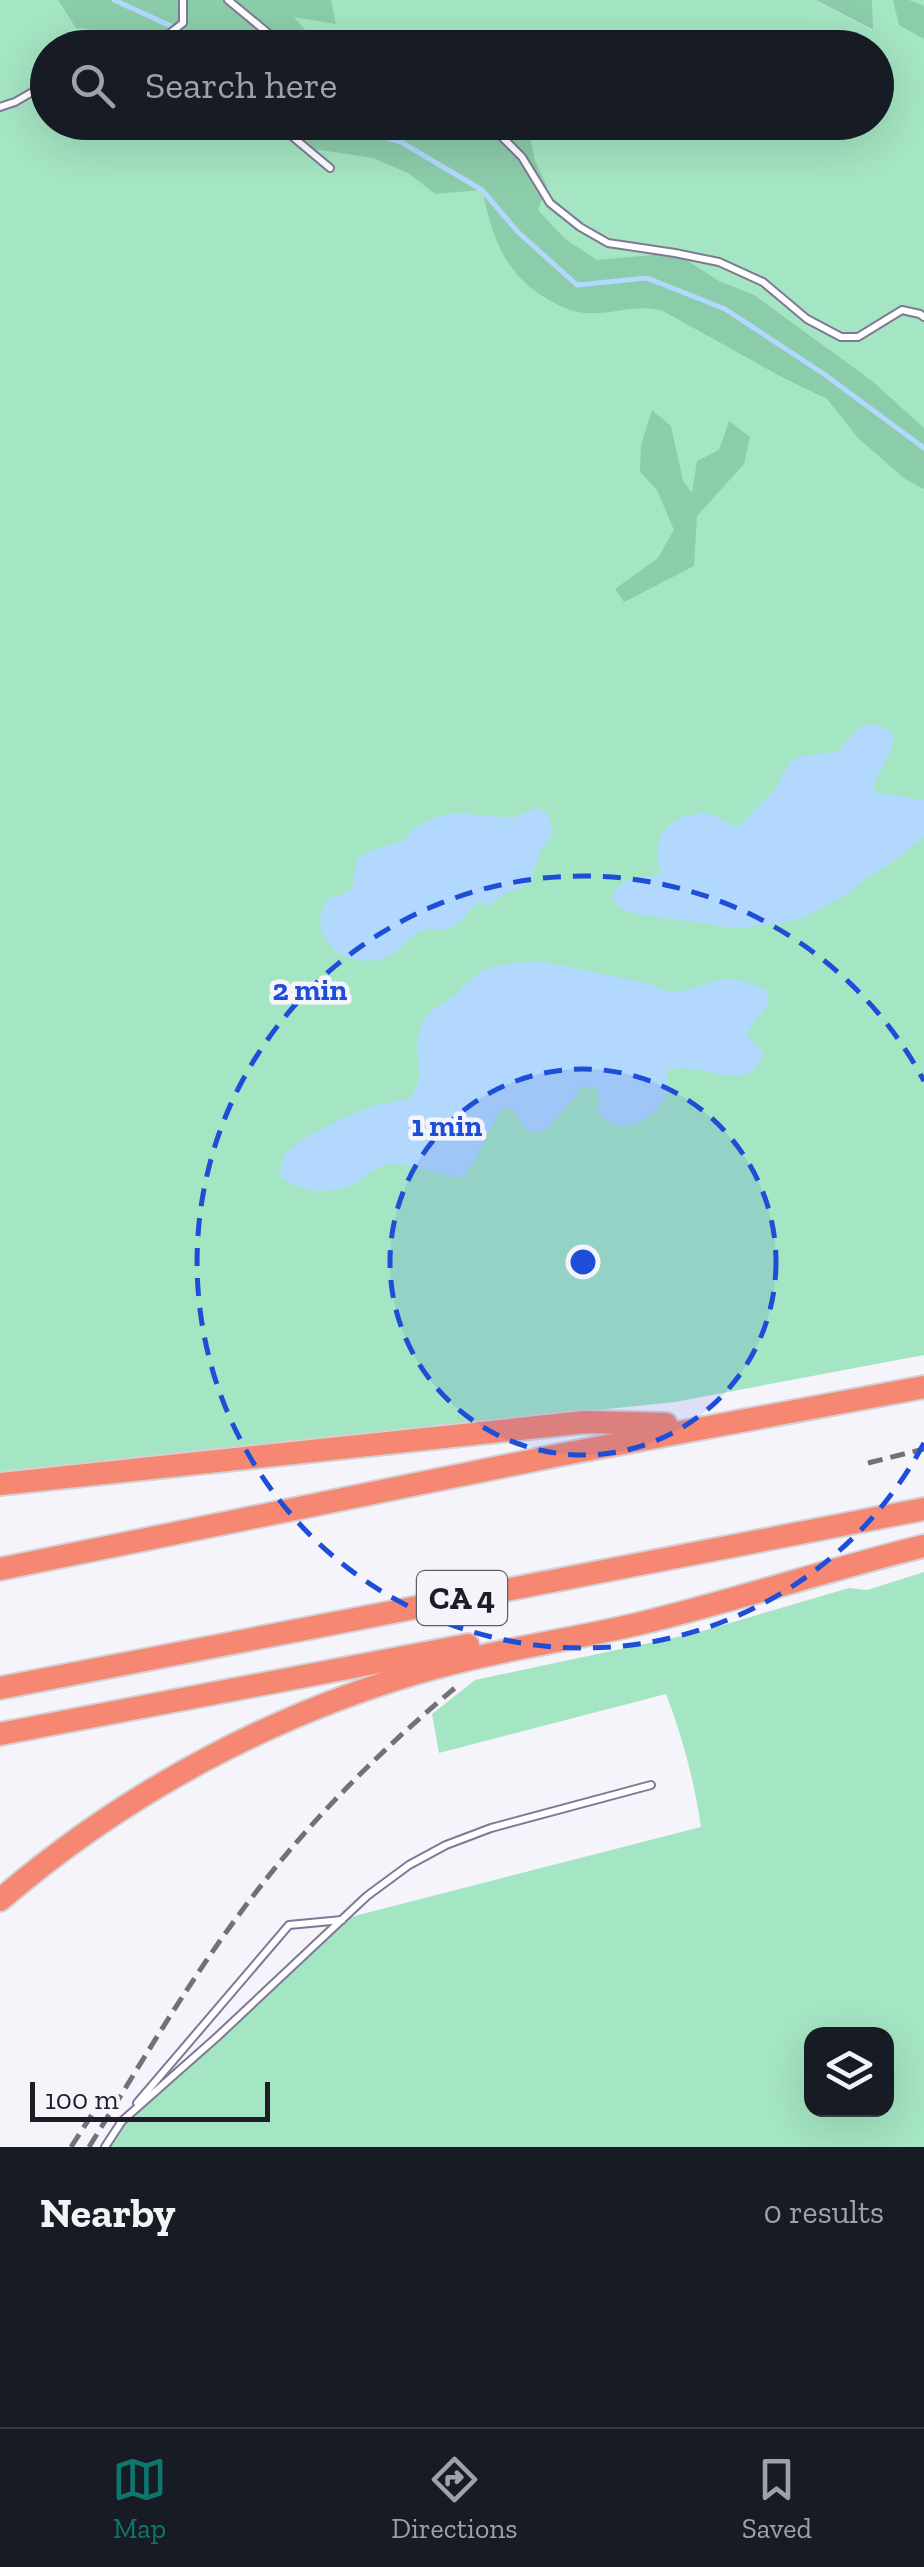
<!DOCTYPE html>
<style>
body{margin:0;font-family:"Zilla Slab",serif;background:#20242c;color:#f1f3f6}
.controls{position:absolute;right:30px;bottom:30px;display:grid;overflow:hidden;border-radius:20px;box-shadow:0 10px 40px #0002}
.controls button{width:90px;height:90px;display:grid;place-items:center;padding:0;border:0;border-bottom:2px solid #363941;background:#171b24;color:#f1f3f6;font:50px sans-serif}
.scale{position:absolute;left:30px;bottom:25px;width:240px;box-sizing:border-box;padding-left:10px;border:5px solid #1f1c28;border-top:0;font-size:28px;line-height:35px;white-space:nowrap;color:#1f1c28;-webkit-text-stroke:8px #f6f4fb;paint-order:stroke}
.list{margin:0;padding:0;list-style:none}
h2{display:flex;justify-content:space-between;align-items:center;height:130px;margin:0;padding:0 40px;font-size:42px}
h2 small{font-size:32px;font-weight:400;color:#9ea1a6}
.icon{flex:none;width:55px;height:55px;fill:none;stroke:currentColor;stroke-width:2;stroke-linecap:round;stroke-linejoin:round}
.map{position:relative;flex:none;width:924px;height:2147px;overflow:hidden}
.search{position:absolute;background:#171b24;box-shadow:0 10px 40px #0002;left:30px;right:30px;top:30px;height:110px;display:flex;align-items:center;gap:25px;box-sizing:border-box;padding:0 35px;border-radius:55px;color:#9ea1a6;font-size:38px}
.sheet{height:280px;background:#171b24}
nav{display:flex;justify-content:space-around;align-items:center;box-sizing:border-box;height:140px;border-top:2px solid #363941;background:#171b24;font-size:28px;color:#9ea1a6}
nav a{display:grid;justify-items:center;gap:5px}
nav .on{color:#0f766e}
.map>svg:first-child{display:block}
.green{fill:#a4e5c3;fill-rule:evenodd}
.forest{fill:#8bccaa}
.water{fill:#b2d8fd}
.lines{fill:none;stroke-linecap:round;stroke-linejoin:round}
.stream{stroke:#b2d8fd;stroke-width:5}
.service-casing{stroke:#7f7897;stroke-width:10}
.motorway-casing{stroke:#d2d2d4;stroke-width:26}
.service{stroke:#fff;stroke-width:6}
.motorway{stroke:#f68873;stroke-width:22}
.rail{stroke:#73707a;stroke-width:5;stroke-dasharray:15 8;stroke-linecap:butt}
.ring{fill:none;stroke:#1d4ed8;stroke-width:5;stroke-dasharray:18 12}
.labels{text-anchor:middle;stroke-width:9;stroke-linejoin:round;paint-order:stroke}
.shield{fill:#f6f4fb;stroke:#605d67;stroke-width:2.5}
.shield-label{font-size:32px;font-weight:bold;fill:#1f1c28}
.centre{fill:#1d4ed8;stroke:#f6f4fb;stroke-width:5}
.ring-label{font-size:30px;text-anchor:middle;font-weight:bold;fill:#1d4ed8;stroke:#f6f4fb;stroke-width:9;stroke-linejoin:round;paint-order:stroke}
</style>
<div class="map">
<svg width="924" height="2147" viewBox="0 0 924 2147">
<rect width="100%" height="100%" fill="#f6f4fb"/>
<g class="green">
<path d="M0 0H816L872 30V0H924V1355L675 1402 0 1472ZM48 48H876V122H48Z"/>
<path d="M924 1572V2147H105L122 2121 343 1919 701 1827C694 1781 683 1738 666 1694L439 1753 432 1714 475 1680 696 1633 849 1588 867 1590ZM812 2034H886V2110H812Z"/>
</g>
<g class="forest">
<polygon points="58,0 331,0 336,24 294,17 320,47 167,47 135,43 125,33 76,28"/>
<polygon points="816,0 872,0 873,30"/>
<polygon points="893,0 909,0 924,6 924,39 899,25"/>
<path d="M487 122 493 126 528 127 535 161 547 186 538 210 565 239 597 260 675 253 719 281 754 295 872 381 924 428V489L905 479 858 438 827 399 780 376 663 311C635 303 614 315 586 313 571 312 562 307 549 300 504 274 493 238 482 190L435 194 410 174 373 158 301 147 275 123Z"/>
<polygon points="652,410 671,426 683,481 692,493 697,461 719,450 729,421 750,437 744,464 697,516 694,566 624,602 615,589 658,558 674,530 657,490 640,472 641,445"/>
</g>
<g class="water">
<path d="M866 724 886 728 894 736V743L873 787 877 793 924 800V837L892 862 866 878 847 894 805 917 776 924 734 928 631 913 619 907 613 899 615 890 628 880 660 874C659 865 656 850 659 841 666 819 695 809 715 816 722 819 730 825 737 828L773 792 789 764 800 756 838 752 856 731Z"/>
<path d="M537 808 547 813 552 825 551 837 540 851 531 881 519 889 506 893 489 906 477 902C467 913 458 929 441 930 432 930 429 926 419 932 408 938 401 950 389 956 370 966 337 960 327 941 317 924 319 913 328 898L343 894 352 889 357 859 373 850 405 840 413 829 433 818 457 813 512 818Z"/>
<path d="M545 962 655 985C675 1003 703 980 726 979 740 978 755 985 767 991L769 1003 747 1032 751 1041 764 1052C750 1091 722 1072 693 1069 685 1068 676 1069 668 1070 667 1077 668 1088 665 1095 654 1123 621 1138 598 1113L599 1100 597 1088 583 1087 547 1129 535 1133 526 1128 511 1109 501 1110C487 1132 480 1157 463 1177 439 1176 417 1165 393 1164 379 1164 370 1173 359 1181 335 1196 301 1194 279 1175 281 1167 281 1159 287 1152 302 1136 358 1110 380 1104 390 1102 400 1101 411 1098 427 1071 413 1062 418 1037 423 1009 434 1011 452 997 461 990 467 981 476 975 494 962 523 962 545 962Z"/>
</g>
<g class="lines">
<g class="stream">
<polyline points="114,0 219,48"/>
<polyline points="334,122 401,142 482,190 518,232 577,285 647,278 725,309 824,374 924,448"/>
</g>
<defs>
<g id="service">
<polyline points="228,0 286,48"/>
<polyline points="156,44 183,23 183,0"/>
<path d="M117 48C134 44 150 42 167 48"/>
<polyline points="0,107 15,102 48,83"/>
<polyline points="275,122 330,168"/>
<polyline points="487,122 522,157 550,203 580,227 608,243 675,253 719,262 763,282 807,319 841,337 858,337 902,310 920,314 924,317"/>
<polyline points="137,2103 289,1925 342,1920"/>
<polyline points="105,2147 122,2121 217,2037 367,1896 409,1865 446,1845 491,1828 651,1785"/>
</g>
<g id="motorway">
<polyline points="0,1484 585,1422 666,1424"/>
<polyline points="0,1569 559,1455 924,1387"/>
<polyline points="0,1688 924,1509"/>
<polyline points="0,1734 468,1645"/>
<path d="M0 1900C127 1791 277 1711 438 1667 506 1648 577 1639 646 1622 739 1599 831 1569 924 1546"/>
</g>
</defs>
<use href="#service" class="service-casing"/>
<use href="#motorway" class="motorway-casing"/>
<use href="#service" class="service"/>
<use href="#motorway" class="motorway"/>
<g class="rail">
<polyline points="868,1463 924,1449"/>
<polyline points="71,2147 93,2113"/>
<path d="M89 2147C142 2062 192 1975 253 1896 312 1818 382 1749 456 1687"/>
</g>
</g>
<circle cx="583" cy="1262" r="193" fill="#1d4ed8" fill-opacity=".12"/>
<g class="ring">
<circle cx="583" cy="1262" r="193"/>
<path d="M924 1443A386 386 0 1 1 924 1081"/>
</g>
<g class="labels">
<rect class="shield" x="417" y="1571" width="90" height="54" rx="8"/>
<g class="shield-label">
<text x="462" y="1609">CA 4</text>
</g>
</g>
<circle cx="583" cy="1262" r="15" class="centre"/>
<g class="ring-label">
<text x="310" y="1000">2 min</text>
<text x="447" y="1136">1 min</text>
</g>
</svg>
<div class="controls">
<button><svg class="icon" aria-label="layers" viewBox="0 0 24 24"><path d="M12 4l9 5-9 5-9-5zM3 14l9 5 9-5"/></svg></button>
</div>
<div class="scale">100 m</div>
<div class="search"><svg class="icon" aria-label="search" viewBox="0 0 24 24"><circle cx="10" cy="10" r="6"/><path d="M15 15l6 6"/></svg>Search here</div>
</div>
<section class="sheet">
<h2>Nearby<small>0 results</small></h2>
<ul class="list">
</ul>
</section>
<nav>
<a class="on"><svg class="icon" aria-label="map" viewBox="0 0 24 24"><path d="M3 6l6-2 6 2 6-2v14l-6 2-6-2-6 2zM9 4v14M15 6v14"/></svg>Map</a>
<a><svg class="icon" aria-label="directions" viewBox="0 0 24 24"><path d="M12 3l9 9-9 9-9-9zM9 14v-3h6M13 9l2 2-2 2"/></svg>Directions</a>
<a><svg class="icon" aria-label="saved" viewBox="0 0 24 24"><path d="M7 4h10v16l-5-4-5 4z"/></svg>Saved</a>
</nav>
